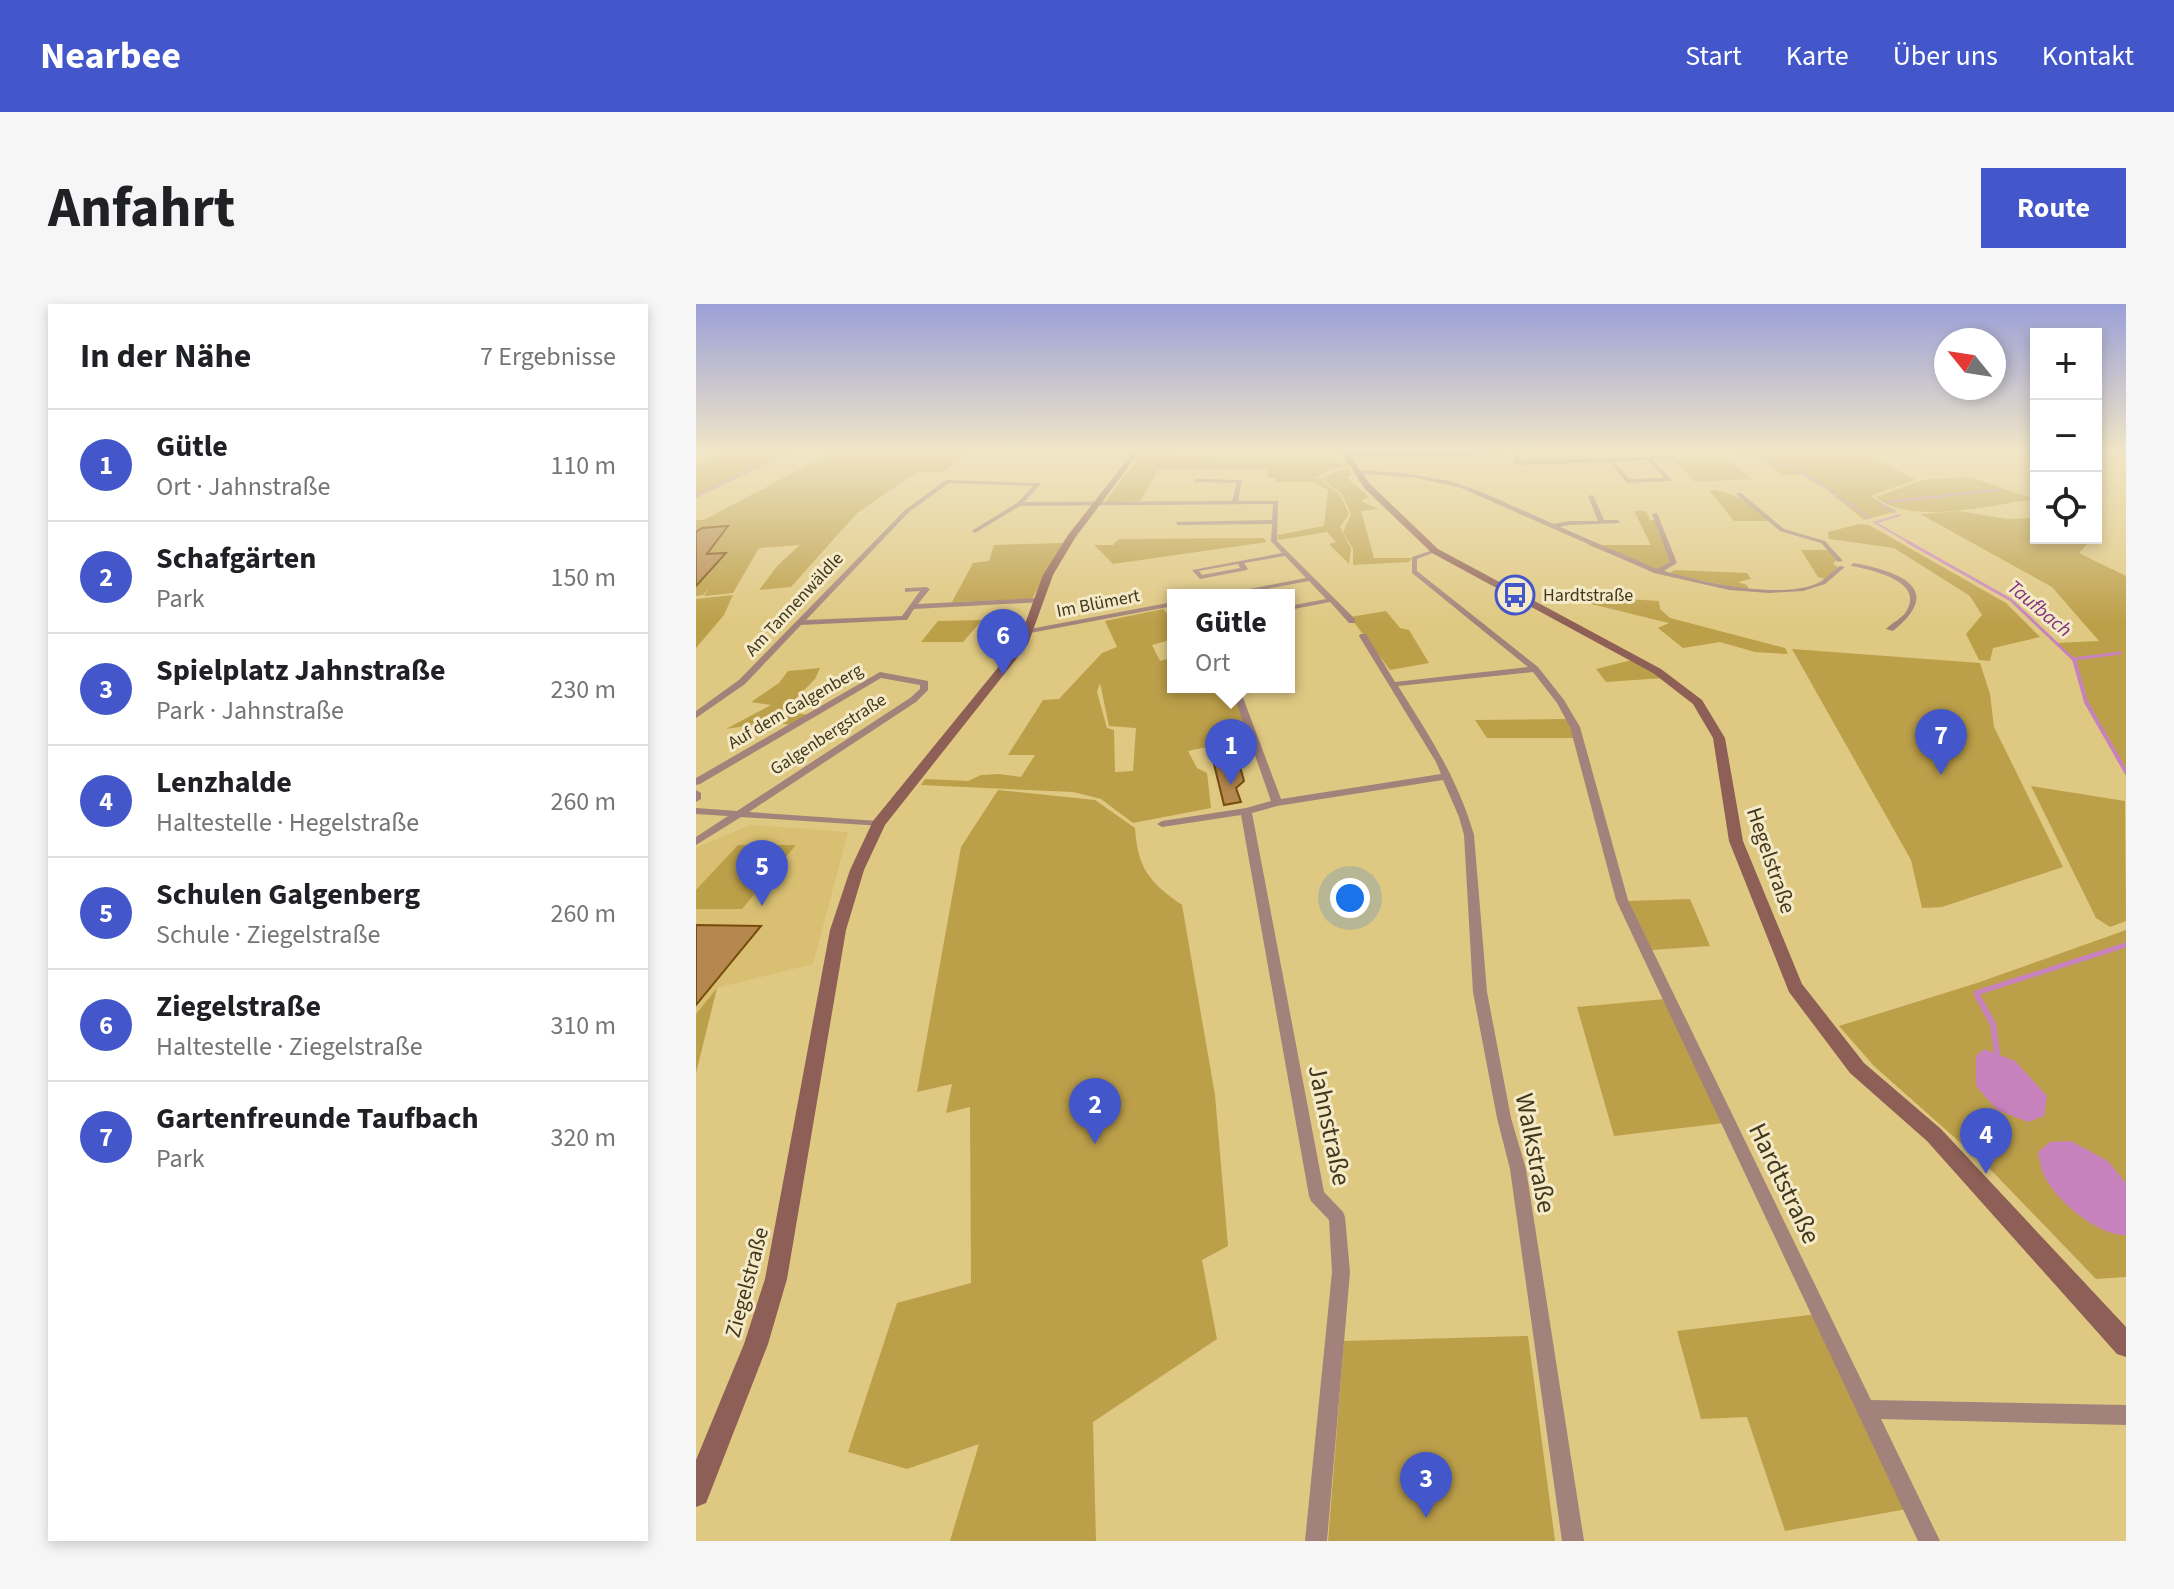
<!DOCTYPE html>
<html lang="de">
<meta charset="utf-8">
<style>
body{margin:0;font-family:"Source Sans 3",sans-serif;background:#f6f6f6;color:#202124}
.controls{position:absolute;right:24px;top:24px;display:grid;overflow:hidden;border-radius:0px;box-shadow:0 4px 12px #0003}
.controls button{width:72px;height:72px;display:grid;place-items:center;padding:0;border:0;border-bottom:2px solid #e0e0e0;background:#fff;color:#202124;font:40px sans-serif}
.compass{position:absolute;left:1238px;top:24px;width:72px;height:72px;border-radius:50%;background:#fff;box-shadow:0 4px 12px #0003;rotate:300deg}
.you{position:absolute;left:654px;top:594px;width:28px;height:28px;margin:-20px;border:6px solid #fff;border-radius:50%;background:#1a73e8;box-shadow:0 0 0 12px #1a73e833}
.badge{display:grid;place-items:center;width:52px;height:52px;border-radius:50%;background:#4357ca;color:#fff;font-size:26px;font-weight:700}
.pin{position:absolute;translate:-50% -66px;filter:drop-shadow(0 2px 4px #0008)}
.pin::after{content:'';position:absolute;top:42px;width:28px;height:24px;background:inherit;clip-path:polygon(0 0,100% 0,50% 100%)}
.popup{position:absolute;left:471px;top:285px;width:128px;height:104px;box-sizing:border-box;display:grid;place-content:center;border-radius:0px;background:#fff;filter:drop-shadow(0 2px 6px #0005);font-size:26px;white-space:nowrap;color:#757577}
.popup b{font-size:30px;color:#202124}
.popup::after{content:'';position:absolute;left:50%;top:100%;margin-left:-16px;border:16px solid transparent;border-top-color:#fff}
.list{margin:0;padding:0;list-style:none}
h2{display:flex;justify-content:space-between;align-items:center;height:104px;margin:0;padding:0 32px;font-size:34px}
h2 small{font-size:26px;font-weight:400;color:#757577}
.list li{display:grid;grid-template-columns:52px 1fr auto;gap:24px;align-items:center;box-sizing:border-box;height:112px;padding:0 32px;border-top:2px solid #e0e0e0}
.list b{display:block;font-size:30px;white-space:nowrap}
.list p{margin:0;font-size:26px;white-space:nowrap;color:#757577}
.list em{font-size:26px;font-style:normal;color:#757577}
.icon{flex:none;width:44px;height:44px;fill:none;stroke:currentColor;stroke-width:2;stroke-linecap:round;stroke-linejoin:round}
.map{position:relative;flex:none;width:1430px;height:1237px;overflow:hidden;border-radius:0px}
header{display:flex;align-items:center;gap:48px;box-sizing:border-box;height:112px;padding:0 40px;background:#4357ca;color:#fff}
header strong{font-size:38px}
nav{display:flex;gap:44px;margin-inline-start:auto;font-size:28px}
.intro{display:flex;align-items:center;justify-content:space-between;box-sizing:border-box;height:192px;padding:0 48px}
h1{margin:0;font-size:56px}
.button{padding:20px 36px;border-radius:0px;background:#4357ca;color:#fff;font-size:28px;font-weight:700}
main{display:flex;gap:48px;padding:0 48px}
aside{flex:1;background:#fff;border-radius:0px;box-shadow:0 4px 12px #0003}
.map>svg:first-child{display:block}
.built{fill:#d9bf71}
.green{fill:#bc9f49;fill-rule:evenodd}
.water{fill:#c782be}
.lines{fill:none;stroke-linecap:round;stroke-linejoin:round}
.stream-far4{stroke:#c782be;stroke-width:2}
.stream-far3{stroke:#c782be;stroke-width:3}
.stream-far2{stroke:#c782be;stroke-width:4}
.stream-far1{stroke:#c782be;stroke-width:5}
.stream{stroke:#c782be;stroke-width:6}
.building{fill:#b5884f;stroke:#764d0c;stroke-width:2}
.street{fill:#a2827b;fill-rule:evenodd}
.secondary{fill:#8d5f56;fill-rule:evenodd}
.labels{text-anchor:middle;stroke-width:6;stroke-linejoin:round;paint-order:stroke}
.far-poi-label{font-size:18px;fill:#42381c;stroke:#f5eac8;text-anchor:start}
.far-street-label{font-size:18px;fill:#42381c;stroke:#f5eac8}
.far-water-label{font-size:20px;font-style:italic;fill:#82317b;stroke:#f5eac8}
.street-label{font-size:22px;fill:#42381c;stroke:#f5eac8}
.near-street-label{font-size:26px;fill:#42381c;stroke:#f5eac8}
</style>
<header>
<strong>Nearbee</strong>
<nav><a>Start</a><a>Karte</a><a>Über uns</a><a>Kontakt</a></nav>
</header>
<div class="intro"><h1>Anfahrt</h1><a class="button">Route</a></div>
<main>
<aside>
<h2>In der Nähe<small>7 Ergebnisse</small></h2>
<ul class="list">
<li><span class="badge">1</span><div><b>Gütle</b><p>Ort · Jahnstraße</p></div><em>110 m</em></li>
<li><span class="badge">2</span><div><b>Schafgärten</b><p>Park</p></div><em>150 m</em></li>
<li><span class="badge">3</span><div><b>Spielplatz Jahnstraße</b><p>Park · Jahnstraße</p></div><em>230 m</em></li>
<li><span class="badge">4</span><div><b>Lenzhalde</b><p>Haltestelle · Hegelstraße</p></div><em>260 m</em></li>
<li><span class="badge">5</span><div><b>Schulen Galgenberg</b><p>Schule · Ziegelstraße</p></div><em>260 m</em></li>
<li><span class="badge">6</span><div><b>Ziegelstraße</b><p>Haltestelle · Ziegelstraße</p></div><em>310 m</em></li>
<li><span class="badge">7</span><div><b>Gartenfreunde Taufbach</b><p>Park</p></div><em>320 m</em></li>
</ul>
</aside>
<div class="map">
<svg width="1430" height="1237" viewBox="0 0 1430 1237">
<rect width="100%" height="100%" fill="#dfc882"/>
<g class="built">
<polygon points="963,146 970,154 824,159 822,147"/>
<polygon points="54,521 152,528 117,660 21,684 0,710 0,544"/>
</g>
<g class="green">
<polygon points="0,146 83,146 34,175 86,146 100,146 0,194 0,161 29,148"/>
<polygon points="140,146 277,146 247,168 221,168 161,209 95,283 63,286 82,261 104,241 63,244 37,289 8,292 13,284 7,291 0,292 0,216 8,216"/>
<polygon points="448,146 478,146 474,151 652,159 654,162 638,164 621,173 644,191 653,210 644,223 655,245 653,260 633,240 640,238 631,228 582,236 582,231 628,222 632,186 618,178 579,178 580,174 572,174 571,165 463,165 444,197 409,198"/>
<polygon points="1031,146 1163,146 1220,176 1178,190 1175,193 1201,207 1168,216 1130,185 1106,171 1087,171 1058,150 1037,150"/>
<polygon points="1169,146 1340,146 1340,147 1180,150"/>
<polygon points="1029,154 1055,175 999,178 976,155"/>
<polygon points="651,164 656,171 651,174 673,193 665,197 682,205 665,207 678,254 716,254 713,258 657,261 657,245 647,228 655,210 646,190 624,174"/>
<path d="M1274 173 1338 195C1296 201 1213 222 1180 193L1226 176Z"/>
<path d="M1013 186C1039 187 1054 199 1073 217H1038Z"/>
<polygon points="938,207 950,207 954,216 961,216 978,259 960,268 892,241 955,241"/>
<polygon points="1263,207 1312,215 1340,214 1340,234 1397,234 1383,249 1430,272 1430,472 1390,398 1378,355 1360,339 1403,337 1356,283 1224,210"/>
<polygon points="1163,220 1173,221 1310,299 1344,333 1297,344 1294,357 1283,356 1270,330 1286,311 1274,292 1198,244 1133,235 1132,228"/>
<polygon points="567,234 571,238 417,260 398,241 417,241 423,235"/>
<polygon points="368,239 336,295 256,298 277,259 293,257 298,241"/>
<polygon points="1105,246 1132,246 1141,256 1137,260 1142,263 1129,275 1122,273"/>
<polygon points="978,266 1051,269 1055,275 1042,278 1051,281 1053,286 973,270"/>
<polygon points="37,291 28,311 0,344 0,295"/>
<polygon points="898,293 963,297 964,305 974,314 1089,344 1092,350 1059,348 1024,338 987,344 962,324 973,319 891,299 898,296"/>
<path d="M467 305 477 316V335L456 341 464 357 471 355 477 363V383H539L557 433 492 447 501 464 511 469 515 504 437 519 405 495 377 488 225 481 229 475 272 477 285 471 303 470 325 473 339 451H312L347 396 363 395 406 349 421 343 409 317ZM404 379 413 422 440 424 437 467 419 468 418 426 411 424 401 388Z"/>
<polygon points="690,307 704,324 713,326 733,359 694,366 654,313"/>
<polygon points="286,316 267,338 225,338 242,317"/>
<polygon points="1096,345 1284,359 1294,390 1298,423 1367,563 1246,603 1226,604 1215,556"/>
<polygon points="936,356 968,374 910,378 900,365"/>
<polygon points="124,364 119,375 88,407 112,411 95,421 76,418 30,425 75,401 55,398 83,379 92,367"/>
<polygon points="871,415 878,434 791,434 779,416"/>
<polygon points="1335,482 1429,497 1430,617 1414,623 1400,614"/>
<path d="M302 486 399 496 439 524C442 565 453 578 486 601L519 791 532 942 506 956 521 1035 397 1118 400 1237H254L283 1140 211 1165 152 1148 201 999 275 979 274 803 250 809 256 780 221 788 265 543Z"/>
<polygon points="42,541 100,541 46,605 0,605 0,586"/>
<polygon points="994,595 1014,642 956,646 932,597"/>
<polygon points="1430,626 1430,973 1400,975 1294,865 1178,762 1143,722 1281,679"/>
<polygon points="21,684 0,769 0,770 0,710"/>
<polygon points="969,695 1028,819 918,832 881,703"/>
<polygon points="1121,1010 1211,1205 1089,1227 1051,1113 1005,1115 981,1027"/>
<polygon points="832,1032 859,1237 632,1237 648,1037"/>
</g>
<g class="water">
<polygon points="1288,745 1319,757 1351,792 1348,812 1332,818 1301,806 1280,782 1280,752"/>
<path d="M1375 837 1412 857 1430 879V931C1403 932 1361 898 1349 873 1345 866 1344 856 1342 848L1354 838Z"/>
</g>
<g class="lines">
<g class="stream-far4">
<polyline points="1052,146 1119,176 1174,214"/>
<polyline points="0,192 95,146"/>
<polyline points="1191,198 1301,186"/>
<polyline points="1184,199 1198,208"/>
<polyline points="1178,218 1216,240"/>
<polyline points="1181,218 1204,211"/>
</g>
<g class="stream-far3">
<polyline points="1212,238 1315,296 1379,357"/>
<polyline points="1378,355 1424,349"/>
</g>
<polyline class="stream-far2" points="1378,355 1390,398 1430,468"/>
<polyline class="stream-far1" points="1283,695 1280,689 1430,641"/>
<polyline class="stream" points="1282,693 1297,720 1301,750"/>
</g>
<g class="building">
<polygon points="32,222 11,250 30,249 0,282 0,228 6,224"/>
<polygon points="538,457 540,463 544,463 548,477 540,484 545,498 528,501 518,460"/>
<polygon points="0,621 65,622 0,701"/>
</g>
<g class="lines">
<g class="street">
<path d="M803 146H823L824 157 977 152 980 154 957 156 975 175V177L931 179 914 158 822 161 819 159 817 148 763 153H650L647 151 650 149H763ZM952 156 968 174 933 175 918 157Z"/>
<polygon points="1408,146 1416,146 1430,150 1430,154"/>
<path d="M660 166 706 169 754 177 783 187 858 220 873 217H902L892 192 897 191 908 216H922L924 219 873 221 864 223 961 265 974 258 956 210 961 209 981 259 968 267C1006 278 1088 297 1124 278 1131 274 1137 266 1144 262L1149 263 1129 280 1107 287 1073 289 1033 286 958 269 765 184 722 174 658 169Z"/>
<path d="M500 175 546 176 542 197H582L581 237 659 315V319H653L634 298 593 306V302L630 295 613 277 538 291H522L610 274 589 252 548 259 552 265 551 266 504 275 496 266 586 249 575 237 576 220 482 221 480 218 576 216 577 200 324 202 279 229 276 227 277 226 321 199 337 182 253 179 213 208 110 316 206 312 224 287 209 288V284H212L230 283 234 285 222 300 342 294H345V298L218 305 211 316H208L105 321 49 380 0 414V407L43 376 209 206 250 176 344 179V181L328 198 536 197 541 179 498 178ZM542 260 544 264 506 271 503 267Z"/>
<polygon points="1041,189 1045,189 1088,225 1129,237 1147,257 1142,258 1125,239 1084,227 1041,191"/>
<path d="M737 246 742 247 721 255V267L842 363 868 396 884 423 932 596 1175 1096 1430 1101V1121L1185 1115 1244 1237H1222L920 596 874 423 861 399 837 368 702 382C733 431 762 475 778 531L791 688 815 814 830 865 888 1237H866L814 865 801 814 777 688 768 531 763 513 747 476 581 502 556 509 628 888 647 908 649 913 654 968 631 1237H609L636 968 633 916 615 897 613 892 545 511 466 523 461 520 466 517 550 504 575 497 535 383H543L585 495 745 470 740 458 663 332 664 330H670L699 378 832 363 716 269V253Z"/>
<path d="M1158 259C1201 267 1251 284 1197 327L1190 325C1196 319 1205 315 1210 308 1230 277 1175 266 1156 262L1155 261Z"/>
<polygon points="477,298 477,302 334,329 330,327 334,325"/>
<polygon points="184,368 232,377 232,386 220,398 53,508 182,517 187,520 186,522 45,513 0,541 0,533 32,512 0,510 0,504 41,507 214,394 224,385 224,381 185,374 4,480 0,481 0,474"/>
<polygon points="0,486 5,489 5,495 0,498"/>
</g>
<g class="secondary">
<polygon points="439,146 445,146 379,234 357,271 332,340 189,521 168,566 150,626 91,975 72,1040 14,1189 10,1199 0,1203 0,1156 48,1040 69,975 134,626 154,566 177,517 322,339 347,271 372,231"/>
<polygon points="644,146 650,146 674,180 742,245 965,365 1006,396 1029,434 1047,537 1106,680 1168,759 1245,825 1430,1023 1430,1053 1421,1050 1231,837 1154,769 1093,688 1033,537 1017,434 997,400 957,369 736,249 668,184"/>
</g>
</g>
<linearGradient id="sky" x2="0" y2="1"><stop stop-color="#9ba0d7"/><stop offset="0.46" stop-color="#f1e6c7"/><stop offset="1" stop-color="#f1e6c7" stop-opacity="0"/></linearGradient>
<rect width="1430" height="319" fill="url(#sky)"/>
<defs>
<symbol id="bus-ring" viewBox="-11 -11 22 22"><circle r="9.5" fill="#f5eac8" stroke="#4357ca" stroke-width="1.5"/><path d="M-5-6H5V4H4V6H2V4H-2V6H-4V4H-5ZM-3.5-4V0h7V-4ZM-3.5 1.2v1.5H-2V1.2ZM2 1.2v1.5H3.5V1.2Z" fill="#4357ca"/></symbol>
</defs>
<g fill-rule="evenodd">
<use href="#bus-ring" x="797" y="269" width="44" height="44"/>
</g>
<g class="labels">
<g class="far-poi-label">
<text x="847" y="297">Hardtstraße</text>
</g>
<g class="far-street-label">
<text transform="translate(402 299) rotate(-11)" y="6">Im Blümert</text>
<text transform="translate(98 300) rotate(-47)" y="6">Am Tannenwäldle</text>
<text transform="translate(99 402) rotate(-30)" y="6">Auf dem Galgenberg</text>
<text transform="translate(132 430) rotate(-33)" y="6">Galgenbergstraße</text>
</g>
<g class="far-water-label">
<text transform="translate(1344 304) rotate(40)" y="7">Taufbach</text>
</g>
<g class="street-label">
<text transform="translate(1076 556) rotate(71)" y="8">Hegelstraße</text>
<text transform="translate(50 978) rotate(-75)" y="8">Ziegelstraße</text>
</g>
<g class="near-street-label">
<text transform="translate(634 821) rotate(78)" y="9">Jahnstraße</text>
<text transform="translate(840 849) rotate(79)" y="9">Walkstraße</text>
<text transform="translate(1089 879) rotate(64)" y="9">Hardtstraße</text>
</g>
</g>
</svg>
<div class="controls">
<button>+</button>
<button>−</button>
<button><svg class="icon" aria-label="locate" viewBox="0 0 24 24"><circle cx="12" cy="12" r="6"/><path d="M12 2v4M12 18v4M2 12h4M18 12h4"/></svg></button>
</div>
<svg class="compass" viewBox="-18 -18 36 36"><path d="M0-13l5 13h-10z" fill="#e53935"/><path d="M0 13l5-13h-10z" fill="#757577"/></svg>
<div class="you"></div>
<div class="pin badge" style="left:535px;top:481px">1</div>
<div class="popup"><b>Gütle</b>Ort</div>
<div class="pin badge" style="left:399px;top:840px">2</div>
<div class="pin badge" style="left:730px;top:1214px">3</div>
<div class="pin badge" style="left:1290px;top:870px">4</div>
<div class="pin badge" style="left:66px;top:602px">5</div>
<div class="pin badge" style="left:307px;top:371px">6</div>
<div class="pin badge" style="left:1245px;top:471px">7</div>
</div>
</main>
